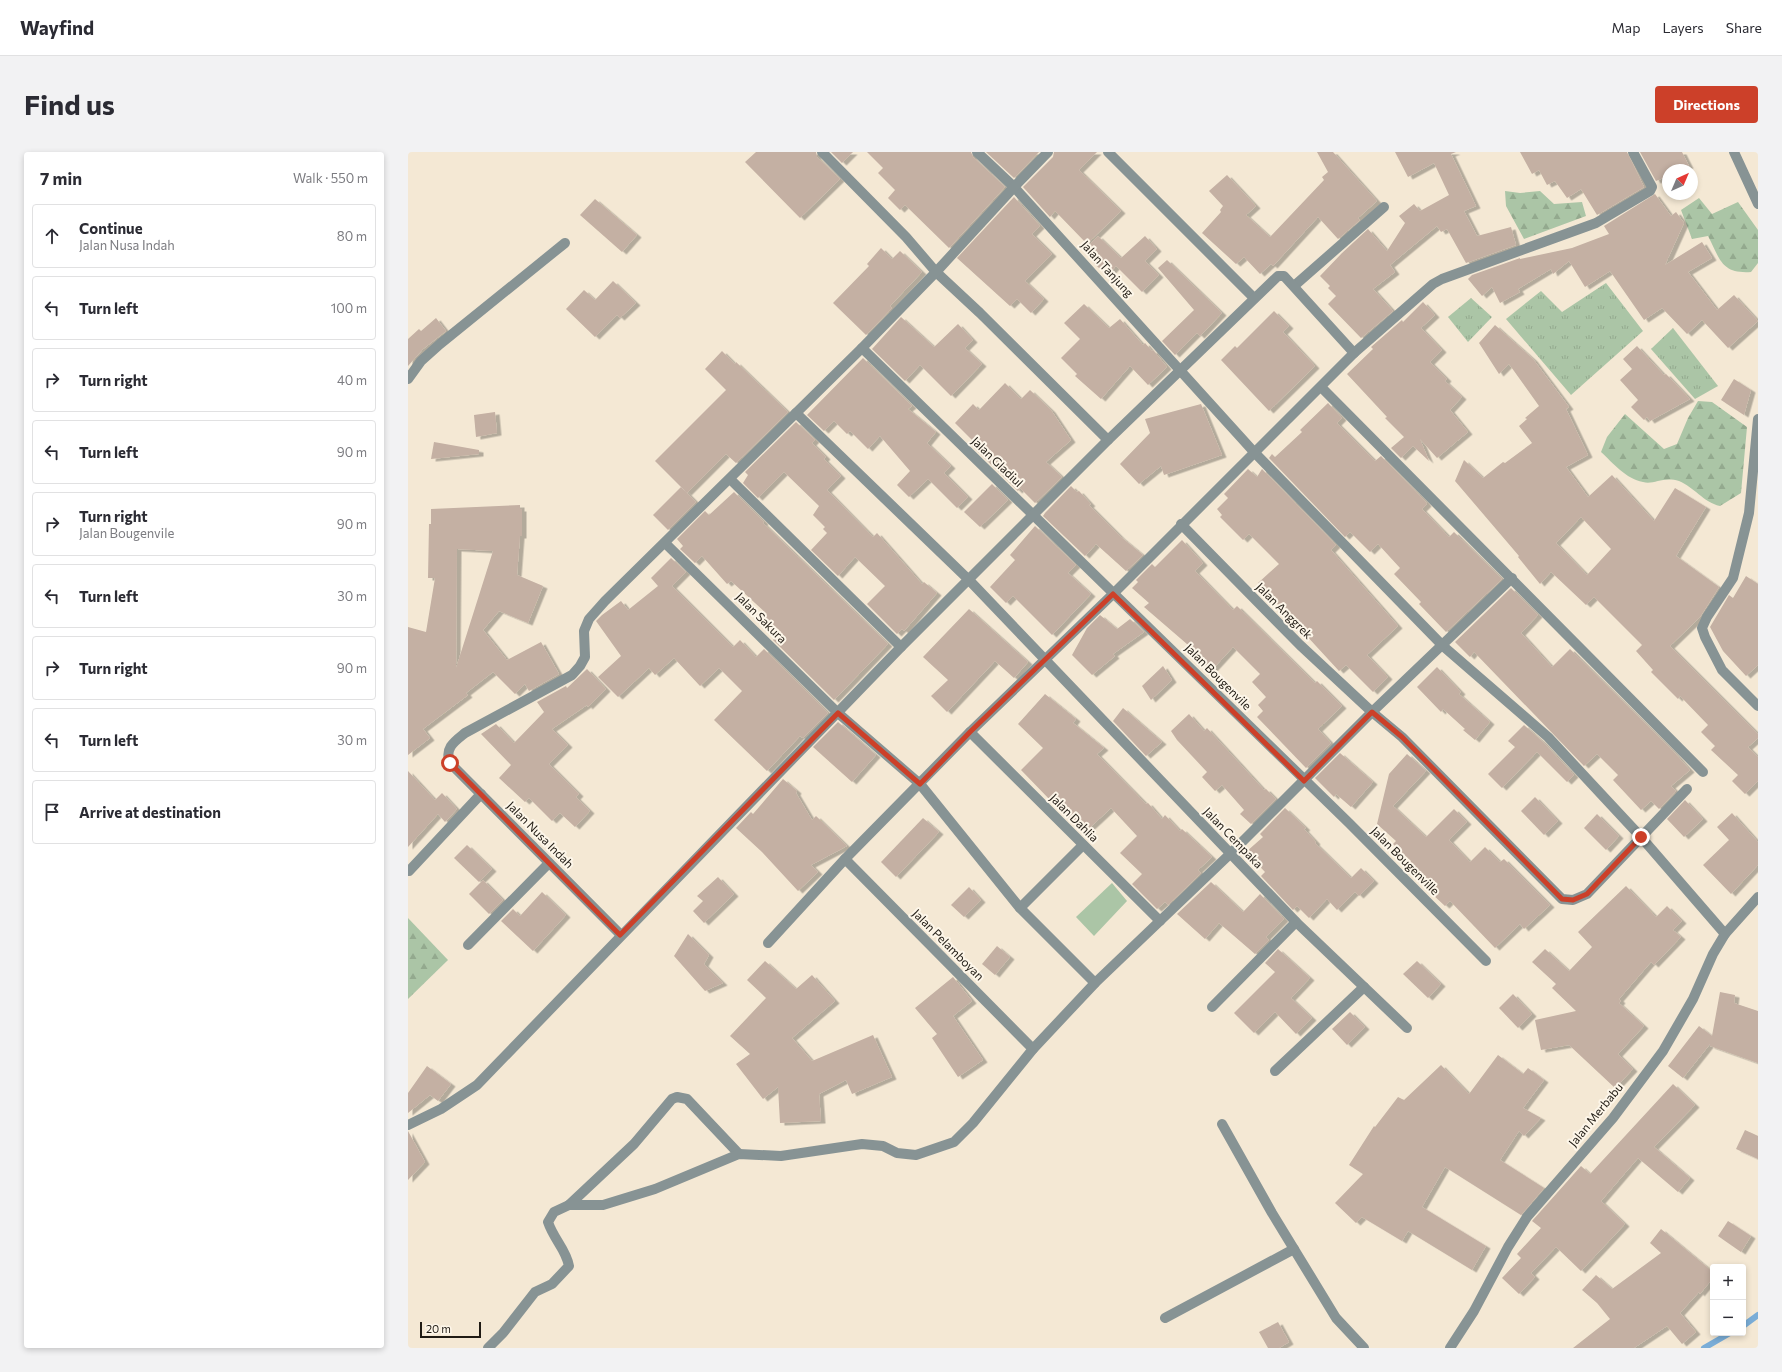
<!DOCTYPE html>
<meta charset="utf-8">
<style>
body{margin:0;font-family:Commissioner,sans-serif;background:#f2f2f3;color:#2b2b33}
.controls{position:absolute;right:12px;bottom:12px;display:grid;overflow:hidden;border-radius:4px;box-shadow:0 2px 6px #0003}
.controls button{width:36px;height:36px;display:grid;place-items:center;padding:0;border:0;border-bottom:1px solid #e1e1e2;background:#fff;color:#2b2b33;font:20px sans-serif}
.compass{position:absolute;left:1254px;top:12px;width:36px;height:36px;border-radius:50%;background:#fff;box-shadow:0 2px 6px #0003;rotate:44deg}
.scale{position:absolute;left:12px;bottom:10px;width:61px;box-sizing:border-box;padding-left:4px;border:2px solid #201b14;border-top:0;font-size:11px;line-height:14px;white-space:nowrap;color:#201b14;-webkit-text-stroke:3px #fdf6e9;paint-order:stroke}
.stop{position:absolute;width:12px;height:12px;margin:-9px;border:3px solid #cc4029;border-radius:50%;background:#fff}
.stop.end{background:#cc4029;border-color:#fff;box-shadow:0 1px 4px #0008}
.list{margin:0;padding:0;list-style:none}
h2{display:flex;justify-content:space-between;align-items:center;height:52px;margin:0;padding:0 16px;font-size:17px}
h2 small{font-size:13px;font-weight:400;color:#7c7c81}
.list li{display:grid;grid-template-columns:26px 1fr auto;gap:12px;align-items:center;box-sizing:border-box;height:64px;margin:0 8px 8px;padding:0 8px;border:1px solid #e1e1e2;border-radius:4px}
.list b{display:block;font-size:15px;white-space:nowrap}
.list p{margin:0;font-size:13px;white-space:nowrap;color:#7c7c81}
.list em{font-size:13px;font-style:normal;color:#7c7c81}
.icon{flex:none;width:22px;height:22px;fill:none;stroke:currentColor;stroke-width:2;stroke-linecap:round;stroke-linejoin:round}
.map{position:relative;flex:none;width:1350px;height:1196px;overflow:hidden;border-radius:4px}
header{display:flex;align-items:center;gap:24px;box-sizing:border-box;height:56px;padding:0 20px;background:#fff;border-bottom:1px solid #e1e1e2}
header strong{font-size:19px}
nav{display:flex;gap:22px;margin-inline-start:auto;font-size:14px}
.intro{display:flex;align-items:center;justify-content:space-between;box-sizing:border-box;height:96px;padding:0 24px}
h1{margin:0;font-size:28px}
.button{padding:10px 18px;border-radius:4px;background:#cc4029;color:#fff;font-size:14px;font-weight:700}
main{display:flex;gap:24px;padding:0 24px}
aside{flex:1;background:#fff;border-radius:4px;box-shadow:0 2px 6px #0003}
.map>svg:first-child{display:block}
.grass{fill:url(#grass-tufts)}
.forest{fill:url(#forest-firs)}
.pitch{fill:#abc5a6}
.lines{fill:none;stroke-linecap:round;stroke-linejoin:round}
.stream{stroke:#7aadd7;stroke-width:6}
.building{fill:#c4b0a3;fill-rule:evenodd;filter:url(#shadow)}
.minor{stroke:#879394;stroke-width:10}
.route{stroke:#cc4029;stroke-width:5}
.labels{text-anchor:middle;stroke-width:4;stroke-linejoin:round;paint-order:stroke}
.street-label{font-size:12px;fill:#201b14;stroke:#fdf6e9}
</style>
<header>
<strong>Wayfind</strong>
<nav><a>Map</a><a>Layers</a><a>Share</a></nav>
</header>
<div class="intro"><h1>Find us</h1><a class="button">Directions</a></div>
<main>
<aside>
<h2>7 min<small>Walk · 550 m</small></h2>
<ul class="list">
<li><svg class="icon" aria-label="ahead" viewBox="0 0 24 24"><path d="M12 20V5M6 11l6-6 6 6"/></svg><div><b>Continue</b><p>Jalan Nusa Indah</p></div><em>80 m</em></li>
<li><svg class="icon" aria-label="left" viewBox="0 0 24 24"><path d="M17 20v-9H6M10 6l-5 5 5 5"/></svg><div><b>Turn left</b></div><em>100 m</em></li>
<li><svg class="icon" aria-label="right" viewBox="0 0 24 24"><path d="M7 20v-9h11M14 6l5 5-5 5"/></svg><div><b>Turn right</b></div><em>40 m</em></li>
<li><svg class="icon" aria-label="left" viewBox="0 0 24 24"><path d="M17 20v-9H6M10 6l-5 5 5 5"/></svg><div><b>Turn left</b></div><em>90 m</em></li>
<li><svg class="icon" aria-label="right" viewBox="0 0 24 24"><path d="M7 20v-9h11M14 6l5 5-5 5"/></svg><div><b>Turn right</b><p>Jalan Bougenvile</p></div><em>90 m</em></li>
<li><svg class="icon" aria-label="left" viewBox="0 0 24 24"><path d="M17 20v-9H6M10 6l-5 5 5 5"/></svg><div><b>Turn left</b></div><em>30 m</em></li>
<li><svg class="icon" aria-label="right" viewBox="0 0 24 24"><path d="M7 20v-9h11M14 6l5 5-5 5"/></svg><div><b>Turn right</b></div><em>90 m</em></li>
<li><svg class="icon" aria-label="left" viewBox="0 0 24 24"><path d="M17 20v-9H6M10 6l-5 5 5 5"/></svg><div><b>Turn left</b></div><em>30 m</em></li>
<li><svg class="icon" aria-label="arrive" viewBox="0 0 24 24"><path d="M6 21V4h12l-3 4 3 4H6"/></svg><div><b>Arrive at destination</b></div></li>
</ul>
</aside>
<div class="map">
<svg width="1350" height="1196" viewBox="0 0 1350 1196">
<defs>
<pattern id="grass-tufts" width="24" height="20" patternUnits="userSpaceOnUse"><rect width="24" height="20" fill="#abc5a6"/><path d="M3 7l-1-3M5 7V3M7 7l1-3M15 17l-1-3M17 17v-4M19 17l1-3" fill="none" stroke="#93a98e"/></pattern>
<pattern id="forest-firs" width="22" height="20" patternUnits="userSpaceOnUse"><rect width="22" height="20" fill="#abc5a6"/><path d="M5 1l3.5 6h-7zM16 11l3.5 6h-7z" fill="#93a98e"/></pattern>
<filter id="shadow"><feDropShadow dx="4.5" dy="2.5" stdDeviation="0" flood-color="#0004"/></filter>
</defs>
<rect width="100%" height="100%" fill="#f4e8d4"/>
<g class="grass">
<polygon points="1198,131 1235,179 1163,243 1098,167 1133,139 1154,160"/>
<polygon points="1063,146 1084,165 1060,190 1040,165"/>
<polygon points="1265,176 1310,234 1287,247 1243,197"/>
</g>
<g class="forest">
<polygon points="1097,39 1112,41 1132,39 1146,52 1174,50 1178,64 1116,87 1098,54"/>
<path d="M1291 46 1304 62 1330 50 1350 78V111L1343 120C1313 122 1312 107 1300 84L1284 87 1273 58Z"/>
<path d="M1290 249 1304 250 1339 275 1333 341 1312 354C1295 350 1286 335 1271 329 1255 324 1246 333 1235 330 1218 327 1205 311 1193 300L1199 285 1217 262 1256 297 1269 292 1280 266Z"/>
<polygon points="0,766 40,808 0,847"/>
</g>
<polygon class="pitch" points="704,731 719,749 686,784 668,765"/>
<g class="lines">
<g class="stream">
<polyline points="1335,1174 1350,1163"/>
<polyline points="1296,1196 1322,1181"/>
</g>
</g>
<g class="building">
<polygon points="348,0 408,0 409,5 432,27 392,66 337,10"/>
<polygon points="423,0 445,0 434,11"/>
<polygon points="459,0 563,0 565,5 597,35 541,96 497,53 492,58 480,46 487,38 470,21 475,16"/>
<polygon points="578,0 631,0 606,26"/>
<polygon points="646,0 689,0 671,18 713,59 679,92 647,59 642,65 615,35 645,5"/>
<polygon points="909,0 925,0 969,49 950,66 952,68 930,87 910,65 865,114 863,112 852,122 836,105 828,112 794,81 813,60 812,58 815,54 801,39 819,23 848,54 838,63 862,85 916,28 914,25 920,20"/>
<polygon points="987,0 1048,0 1043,2 1068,54 1056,59 1069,84 1103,75 1108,93 1058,111 1039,77 1033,80 1029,74 982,113 987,120 965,137 985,159 953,186 920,152 928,144 920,136 922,134 912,124 934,101 960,77 979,99 997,71 991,64 1006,52 1012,59 1041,43 1026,11 1000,25"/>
<polygon points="1112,0 1219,0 1236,35 1189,63 1173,37 1159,46 1147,29 1139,33 1131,18 1124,22"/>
<polygon points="1232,0 1274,0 1281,14 1272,18 1260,18 1260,24 1248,29"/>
<polygon points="1247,42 1263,64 1268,60 1276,71 1257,113 1294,90 1304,106 1280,120 1309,158 1326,143 1350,169 1320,196 1294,168 1279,182 1254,156 1236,168 1202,119 1177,135 1161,109 1145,122 1143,117 1110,137 1112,140 1092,151 1084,135 1074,144 1060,127 1064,123 1112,106 1112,107 1164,96 1201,82 1196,74"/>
<polygon points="606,45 632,74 624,82 644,102 617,129 636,147 623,161 609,147 602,154 549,106"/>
<polygon points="187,47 229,83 214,100 172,63"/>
<polygon points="690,84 713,106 737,84 749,97 737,109 751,123 734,140 708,114 699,124 685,110 689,105 679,95"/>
<polygon points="473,96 484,107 492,99 514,120 482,154 484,156 458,183 425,151 461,114 459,112"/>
<polygon points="759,108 814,161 792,184 789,181 767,203 754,189 786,158 750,116"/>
<polygon points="205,129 228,151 212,166 209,163 187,185 158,157 176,138 187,148"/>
<polygon points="1015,150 1027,163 1013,176 1034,198 1022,210 1039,227 1037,229 1054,245 1042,258 1060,280 1029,306 1012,287 1021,309 1005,294 993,306 983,296 996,285 977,266 979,265 939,222 965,197 963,195 994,168 995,170"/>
<polygon points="676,152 701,176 712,167 735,193 737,191 744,199 745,198 759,215 740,233 722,214 693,247 667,224 669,222 653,206 672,187 656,171"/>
<polygon points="866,159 881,174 875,180 907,214 861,259 813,208 827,194 829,196"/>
<polygon points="493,165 526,195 550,172 565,188 557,196 574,212 543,244 512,213 497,229 464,197"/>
<polygon points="28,166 38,179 15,197 0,214 0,187 11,177 13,179"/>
<path d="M1087 173 1125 207 1161 255 1158 257 1180 303 1158 315 1180 345 1204 323 1246 369 1267 336 1298 355 1268 404 1311 435 1292 465 1262 494 1350 582V586L1340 595 1350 605V629L1337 642 1324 629 1330 623 1303 598 1307 594 1293 580 1300 573 1272 544 1270 547 1243 520 1245 518 1228 499 1234 493 1186 445 1178 453 1143 420 1132 432 1110 405 1111 404 1047 329 1056 308 1075 326 1095 310 1097 311 1124 291 1111 274 1119 267 1117 266 1131 254 1101 212 1091 222 1071 191ZM1173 365 1203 397 1179 423 1148 391Z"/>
<polygon points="1229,194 1256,223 1258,222 1282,247 1242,269 1239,265 1236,268 1223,255 1230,248 1212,228 1224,217 1215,207"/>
<polygon points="314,199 327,212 328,210 380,260 328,311 318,302 279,341 247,309 318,238 297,217"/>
<polygon points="455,206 504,254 500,257 528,280 519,291 543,314 536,321 560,345 549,356 520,327 501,345 489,333 502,319 472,284 460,297 442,279 439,282 426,269 416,279 399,263"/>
<polygon points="1326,227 1343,238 1336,263 1313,248"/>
<polygon points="597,231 613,247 622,238 643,258 663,288 638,310 654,325 627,351 612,336 610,339 561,291 564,288 547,271 565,252 571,258"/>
<polygon points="920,251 934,266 929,271 967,309 973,304 1017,349 1019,352 1014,357 1041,385 1046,380 1094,427 1038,480 1011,452 1013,450 986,422 992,416 970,392 962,400 942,380 937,385 861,306 864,302 867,305 894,280 892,278"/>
<polygon points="793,252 814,303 756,323 753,314 731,332 712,312 742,281 737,267"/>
<polygon points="87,260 89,281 68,285 66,263"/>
<polygon points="388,270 407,288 404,291 418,305 416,307 433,324 419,338 465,385 469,381 514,432 516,430 529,441 496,479 494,477 489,482 459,452 477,434 447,405 430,424 403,398 419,381 415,377 417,375 405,363 411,354 376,320 350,346 335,331 340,323 337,320"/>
<polygon points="26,290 71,298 71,302 23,307"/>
<polygon points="840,317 849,325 854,317 928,393 923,398 990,474 959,503 980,525 965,540 938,513 931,519 850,431 871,412 841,382 835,388 812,365 814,363 809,357 820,346 816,342"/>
<polygon points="584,332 600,348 572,375 556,360"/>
<polygon points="663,334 669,340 671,339 683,352 681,353 713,385 735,403 718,419 688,392 677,404 635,364 637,361"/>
<polygon points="273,335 288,350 260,378 245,363"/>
<polygon points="326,340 356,370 355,371 480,492 426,548 365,488 373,480 356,464 359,462 323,429 319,432 294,404 287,411 272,397 275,394 269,387 297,359 301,363"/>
<path d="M112 353V357H114V384H112L109 423 135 434 120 471 91 459 75 478 99 508 133 490 151 522 121 539 117 532 107 542 85 520 58 541 60 543 15 577 22 586 0 603V475L18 480 27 426H20L21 372H23V357ZM49 397 85 399 48 516Z"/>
<polygon points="627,374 668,413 660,421 683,442 644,483 605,444 598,451 582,435 607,408 602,403"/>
<polygon points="774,388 795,411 787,419 825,458 829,454 907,531 909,529 934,554 910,577 923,591 898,616 849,565 855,559 850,553 858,545 844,530 852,522 825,495 803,519 791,507 794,505 736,455 741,451 724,436 730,430 728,428 744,412 747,415"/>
<polygon points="263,406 278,420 264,434 325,495 332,488 348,505 356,497 420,561 395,586 392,584 359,619 306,568 334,539 311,516 292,534 266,506 247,523 241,516 210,545 190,525 213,504 188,469 194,463 213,449 220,458 250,434 243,426"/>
<polygon points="1338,424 1350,432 1350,513 1338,524 1315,499 1302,475 1321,443 1325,446"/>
<polygon points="1103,436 1130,463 1113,481 1144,515 1162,497 1264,598 1282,618 1263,634 1268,639 1251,657 1243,649 1233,658 1205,628 1210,623 1189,602 1176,614 1066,500 1062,505 1047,490"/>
<polygon points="561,457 620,510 606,526 587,509 539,560 523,544 540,528 515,505"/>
<polygon points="692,463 709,477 722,467 736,480 705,502 707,504 684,523 664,503 679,476"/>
<polygon points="755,514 764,528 743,548 734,534"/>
<polygon points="1029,515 1053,540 1051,542 1082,570 1067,588 1055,578 1057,577 1035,557 1033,560 1009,535"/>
<polygon points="179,517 198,537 180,555 179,553 144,577 160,593 141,612 171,642 168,645 182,659 167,675 152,661 144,669 121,646 117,650 91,626 103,613 73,582 88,572 106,591 136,560 129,550 158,534 159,536"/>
<polygon points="637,542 668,567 665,571 696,596 689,602 738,652 740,651 754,667 757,663 772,679 774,677 804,705 790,718 793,721 760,753 757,750 749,757 724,732 734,722 712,701 729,684 703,656 675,682 613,618 635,596 610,572"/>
<polygon points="715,556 754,590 738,604 705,569"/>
<polygon points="781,562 796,579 799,576 856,638 858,637 868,647 843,672 832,662 836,658 814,633 807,639 794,625 799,620 769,588 763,579"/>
<polygon points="430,570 468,603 444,630 405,595"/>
<polygon points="1116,573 1135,590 1166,623 1159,630 1129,600 1094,636 1080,622 1107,595 1100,589"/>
<polygon points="932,601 965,630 943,655 928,642 926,645 907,626"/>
<polygon points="999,602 1018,619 985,654 1018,685 1046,657 1059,670 1041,688 1062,710 1077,695 1092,710 1096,707 1142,753 1116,777 1112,772 1087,796 1042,749 1037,754 996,716 1003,709 985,692 988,689 969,672 981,622"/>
<polygon points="0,619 27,648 34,641 49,657 37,670 30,662 0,695"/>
<polygon points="375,627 389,639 388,641 404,668 408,664 439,694 403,713 410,720 390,739 354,700 328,676 343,660 345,662"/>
<polygon points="1127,645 1150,669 1136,683 1113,659"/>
<polygon points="1277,648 1295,667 1276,685 1259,667"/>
<polygon points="877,656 898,676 896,677 908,690 907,691 943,726 953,716 966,729 951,744 947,740 929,758 919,747 901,766 889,754 885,758 853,724 857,720 838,700 855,685 852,682"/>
<polygon points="1324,661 1350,690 1350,713 1323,742 1295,713 1321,688 1309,675"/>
<polygon points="1189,662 1211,684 1198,698 1176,676"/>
<polygon points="515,666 531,680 488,725 473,710"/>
<polygon points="59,693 84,717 71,730 46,706"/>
<polygon points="310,725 326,742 296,771 285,759 295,749 289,744"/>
<polygon points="75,728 95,748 81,762 61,742"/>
<polygon points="803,730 835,760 852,742 876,767 858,785 861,788 847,802 811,771 797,787 769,762"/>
<polygon points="1218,734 1248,765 1259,754 1274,769 1265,778 1273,785 1246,813 1243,810 1211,847 1213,849 1211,851 1236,874 1210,902 1225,917 1207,936 1161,893 1133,898 1127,868 1168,859 1144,836 1148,832 1124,810 1137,797 1161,819 1184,795 1170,780"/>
<polygon points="561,735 573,748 556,765 543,753"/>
<polygon points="134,740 158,763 125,799 93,769 105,757 112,764"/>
<polygon points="280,782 301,803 296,812 315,831 297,839 266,804"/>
<polygon points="589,794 602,805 587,823 574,812"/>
<polygon points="870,797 902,826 883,846 904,866 888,882 867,860 846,881 826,861 867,820 857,811"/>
<polygon points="357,809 388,837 404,823 427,849 384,886 404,909 465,883 484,925 444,942 438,928 411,942 413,969 372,971 370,935 355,947 328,912 342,902 322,884 358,846 339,828"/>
<polygon points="1009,809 1033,832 1020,846 995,822"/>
<polygon points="545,825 564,849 545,864 575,908 550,925 524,886 529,882 507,856"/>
<polygon points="1312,840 1327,843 1326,851 1350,859 1350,911 1302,894 1302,892 1275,926 1260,914 1291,874 1304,884"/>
<polygon points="1105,842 1124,862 1110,876 1091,856"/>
<polygon points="942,860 957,875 939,893 924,877"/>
<polygon points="1090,903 1115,922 1120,916 1136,928 1115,956 1133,966 1116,984 1111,979 1092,1008 1136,1036 1113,1063 1037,1015 1014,1055 1078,1094 1064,1118 1000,1079 994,1089 954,1065 948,1071 927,1051 955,1022 941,1013 966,974 967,975 990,945 996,948 1033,913 1061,942"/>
<polygon points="19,914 43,932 30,949 22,943 0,961 0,941"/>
<polygon points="1265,932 1287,953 1246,995 1282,1026 1270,1040 1230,1006 1193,1049 1217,1072 1173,1119 1148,1095 1123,1121 1127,1125 1111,1142 1094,1126 1113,1106 1109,1102 1133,1076 1124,1069 1173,1014 1182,1022"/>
<polygon points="1337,978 1350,984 1350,1007 1328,997"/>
<polygon points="0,979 17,1010 0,1028"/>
<polygon points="1320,1069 1343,1084 1333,1100 1310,1084"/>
<polygon points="1253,1077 1305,1120 1305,1126 1292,1142 1291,1140 1272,1161 1288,1180 1274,1192 1259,1174 1226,1196 1165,1196 1202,1167 1189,1151 1174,1138 1188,1123 1204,1137 1253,1101 1242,1091"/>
<polygon points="870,1170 881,1190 871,1196 860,1196 851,1180"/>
</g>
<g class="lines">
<g class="minor">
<polyline points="414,0 498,85 528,120 572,161 700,288"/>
<polyline points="569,0 606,35 846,300 1035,494 1140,585 1233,685 1317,782"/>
<polyline points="700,0 846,146"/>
<polyline points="1326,0 1350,52"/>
<polyline points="886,134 976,55"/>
<polyline points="454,196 941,671 1078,809"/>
<polyline points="0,227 13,209 32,192 157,91"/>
<polyline points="913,235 1295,620"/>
<polyline points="388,261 561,428 888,770 999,876"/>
<polyline points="1350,267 1341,361 1325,426 1299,465 1294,476 1297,485 1314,518 1350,554"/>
<polyline points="322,327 493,495"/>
<polyline points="773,372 892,493 964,560 994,585 1154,747 1165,748 1179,742 1279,637"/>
<polyline points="257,391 430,561 512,632 612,756 687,831"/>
<polyline points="562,580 752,769"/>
<polyline points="437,707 625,897"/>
<polyline points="1,719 73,642"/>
<polyline points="612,756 675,693"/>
<path d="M213 783 42 611C36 596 47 589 57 581L164 523 172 514 177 505 176 479 181 467 197 449 454 196 528 120 606 35 640 0"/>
<polyline points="360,791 437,707 562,580 705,442 946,201 1025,132 1034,127 1188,71 1242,39 1244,35 1225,0"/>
<polyline points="60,793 141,711"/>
<polyline points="804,855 888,770"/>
<polyline points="867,919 956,835"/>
<polyline points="814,972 864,1061 928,1166 956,1196"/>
<polyline points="0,973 33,957 69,933 493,495 700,288 870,124 876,124 946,201"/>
<polyline points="161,1053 226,992 264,947 269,945 279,947 331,1002"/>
<polyline points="757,1166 886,1097"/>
<path d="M80 1196 95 1181 127 1140 144 1132 161 1114C158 1097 146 1088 140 1070L146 1060 161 1053H195L247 1037 331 1002 373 1004 454 992 475 994 489 1001 508 1003 546 990 565 971 625 897 687 831 822 702 964 560 1104 426"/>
<polyline points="1042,1196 1066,1159 1100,1095 1119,1065 1205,966 1255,899 1285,847 1305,802 1317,782 1350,745"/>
</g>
</g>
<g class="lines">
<polyline class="route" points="42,611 212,783 430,561 512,632 562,580 705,442 896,629 964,560 994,585 1154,747 1165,748 1179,742 1233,685"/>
</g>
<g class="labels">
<g class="street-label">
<text transform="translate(699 117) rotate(48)" y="4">Jalan Tanjung</text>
<text transform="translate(589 310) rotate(44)" y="4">Jalan Gladiul</text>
<text transform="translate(876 459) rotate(45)" y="4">Jalan Anggrek</text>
<text transform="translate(353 466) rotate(45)" y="4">Jalan Sakura</text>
<text transform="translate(810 525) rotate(45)" y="4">Jalan Bougenvile</text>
<text transform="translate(666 666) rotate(45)" y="4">Jalan Dahlia</text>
<text transform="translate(132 683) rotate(45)" y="4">Jalan Nusa Indah</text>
<text transform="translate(825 686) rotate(46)" y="4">Jalan Cempaka</text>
<text transform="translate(997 709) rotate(45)" y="4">Jalan Bougenville</text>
<text transform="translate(540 793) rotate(45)" y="4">Jalan Pelamboyan</text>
<text transform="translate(1188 963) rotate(-51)" y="4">Jalan Merbabu</text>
</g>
</g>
</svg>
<div class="controls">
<button>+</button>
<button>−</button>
</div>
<svg class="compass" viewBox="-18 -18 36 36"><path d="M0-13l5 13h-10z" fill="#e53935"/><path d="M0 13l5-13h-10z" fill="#7c7c81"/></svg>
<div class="scale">20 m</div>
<div class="stop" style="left:42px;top:611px"></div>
<div class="stop end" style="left:1233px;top:685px"></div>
</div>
</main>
